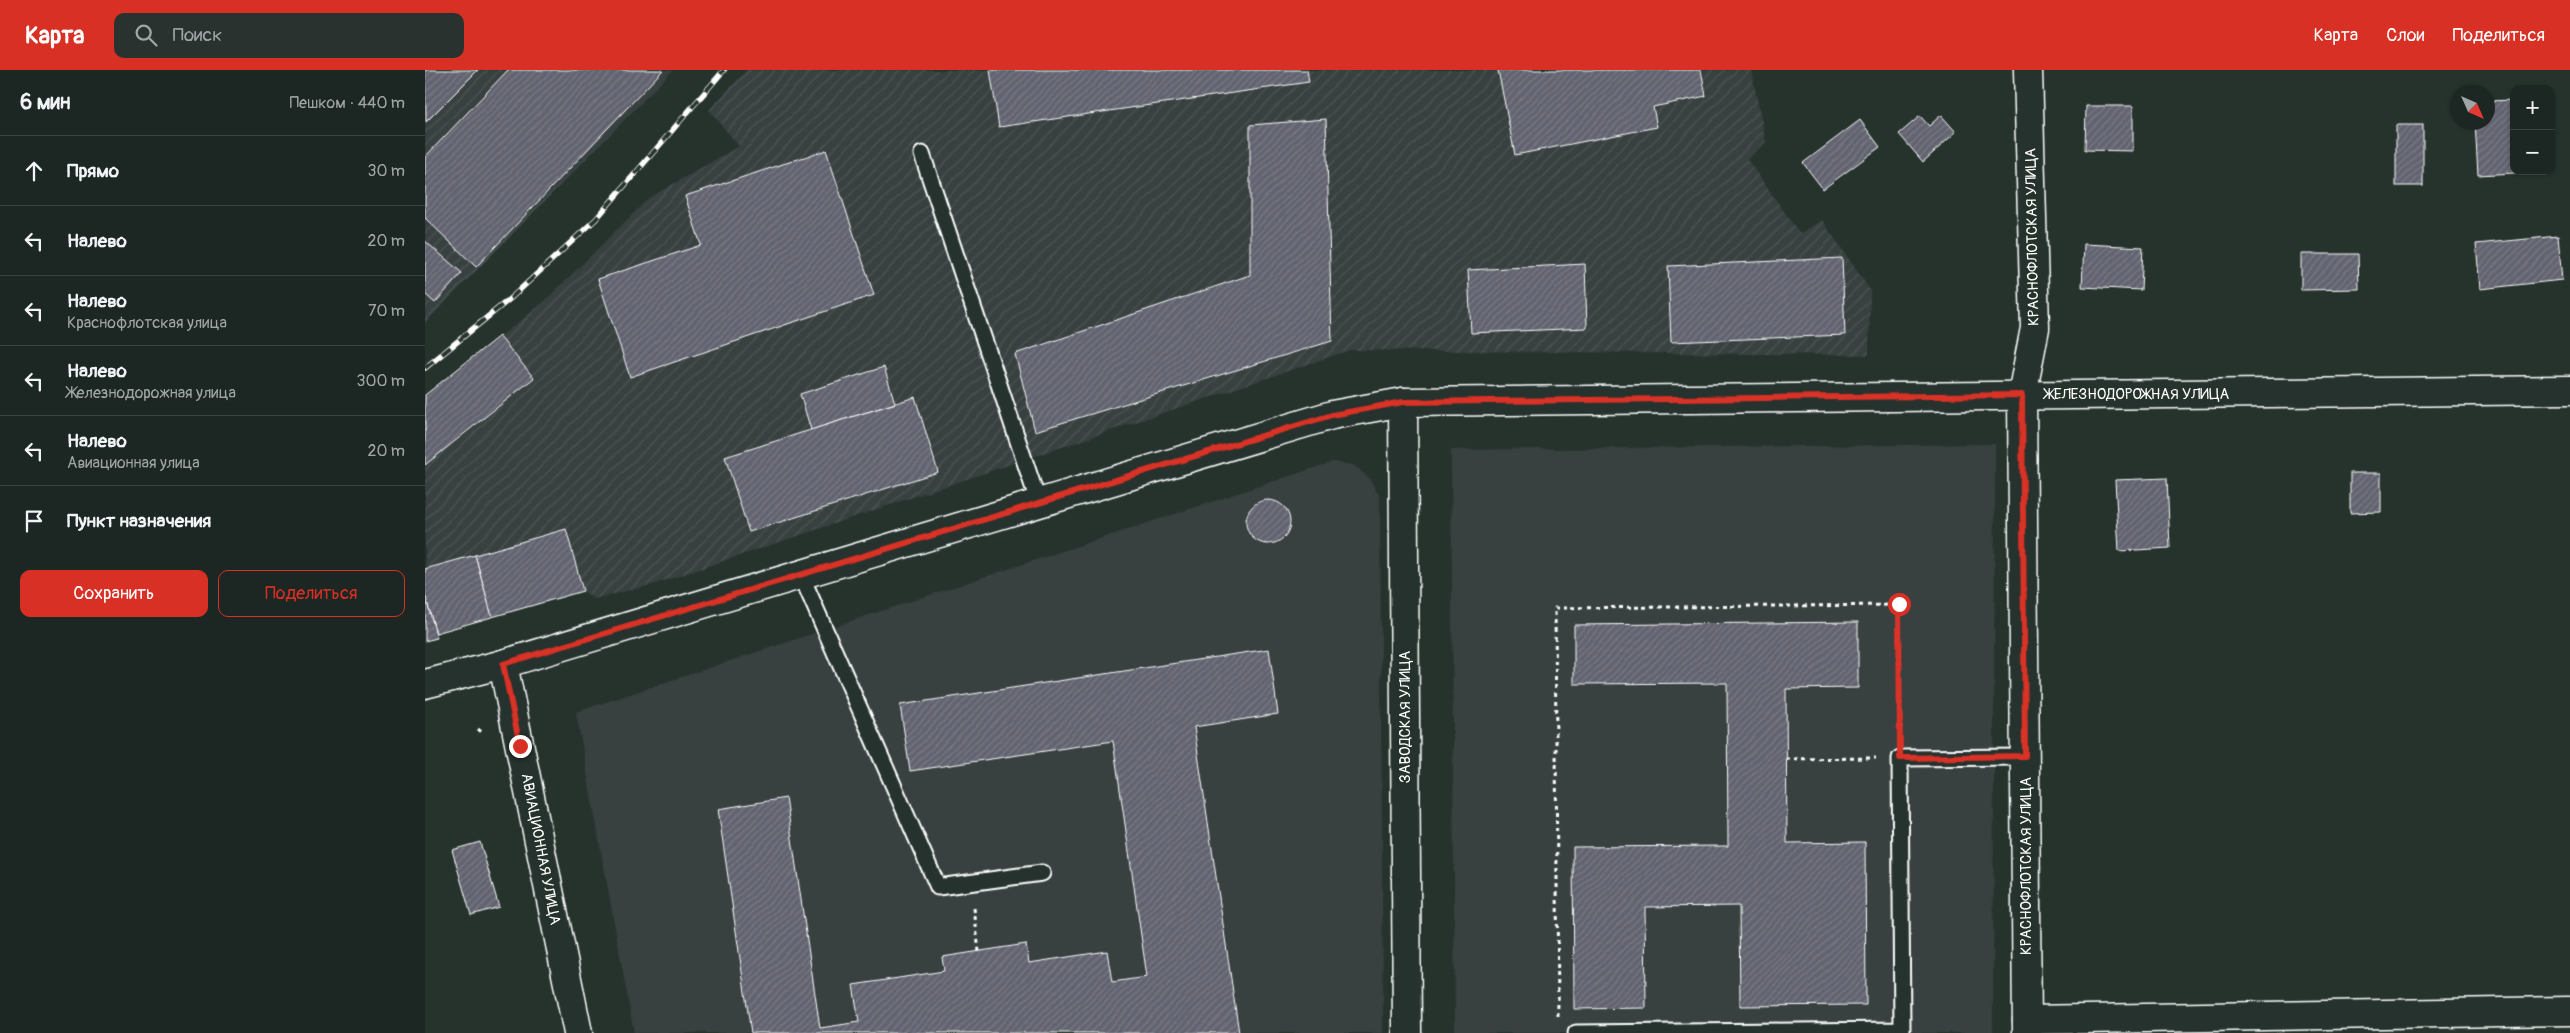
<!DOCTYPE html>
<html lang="ru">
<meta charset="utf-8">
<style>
body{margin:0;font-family:Pangolin,sans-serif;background:#29322f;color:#f1f3f6}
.controls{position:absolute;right:15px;top:15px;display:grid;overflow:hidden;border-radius:10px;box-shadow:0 1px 4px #0004}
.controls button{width:45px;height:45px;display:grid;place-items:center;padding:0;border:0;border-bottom:1px solid #3a4340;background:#1c2622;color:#f1f3f6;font:25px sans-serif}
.compass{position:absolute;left:2025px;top:15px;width:45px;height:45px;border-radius:50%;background:#1c2622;box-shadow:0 1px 4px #0004;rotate:135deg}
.stop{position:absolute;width:15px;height:15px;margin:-11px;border:4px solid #d93025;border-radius:50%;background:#fff}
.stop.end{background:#d93025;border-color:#fff;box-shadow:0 1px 5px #0008}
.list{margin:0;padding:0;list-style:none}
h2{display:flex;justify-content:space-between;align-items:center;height:65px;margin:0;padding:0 20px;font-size:21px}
h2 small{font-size:16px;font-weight:400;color:#a0a5a5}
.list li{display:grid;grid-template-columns:32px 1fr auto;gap:15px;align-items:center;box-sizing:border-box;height:70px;padding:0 20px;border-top:1px solid #3a4340}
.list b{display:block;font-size:19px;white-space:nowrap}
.list p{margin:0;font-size:16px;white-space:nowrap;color:#a0a5a5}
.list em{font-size:16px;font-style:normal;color:#a0a5a5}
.actions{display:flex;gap:10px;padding:15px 20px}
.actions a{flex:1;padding:11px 0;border:1px solid #d93025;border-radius:10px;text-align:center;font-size:18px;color:#d93025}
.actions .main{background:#d93025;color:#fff}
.icon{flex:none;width:28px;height:28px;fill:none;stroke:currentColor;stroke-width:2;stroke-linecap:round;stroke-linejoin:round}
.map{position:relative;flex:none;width:2145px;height:963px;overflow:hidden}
header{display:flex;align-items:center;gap:30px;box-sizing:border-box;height:70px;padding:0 25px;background:#d93025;color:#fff}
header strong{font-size:24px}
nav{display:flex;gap:28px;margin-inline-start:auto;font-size:18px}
.search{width:350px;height:45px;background:#29322f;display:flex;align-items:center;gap:12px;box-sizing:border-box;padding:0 18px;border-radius:10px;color:#a0a5a5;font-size:19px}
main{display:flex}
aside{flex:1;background:#1c2622}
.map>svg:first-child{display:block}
.built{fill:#384141}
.industrial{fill:url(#industrial-furrows)}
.building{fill:url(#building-hatch);stroke:#fff}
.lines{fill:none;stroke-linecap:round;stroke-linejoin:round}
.service-casing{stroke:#fff;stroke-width:19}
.minor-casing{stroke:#fff;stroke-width:31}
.path{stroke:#fff;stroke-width:3;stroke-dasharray:4 4;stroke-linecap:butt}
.service{stroke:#26332d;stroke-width:15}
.minor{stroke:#26332d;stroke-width:28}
.rail-casing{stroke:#fff;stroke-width:5.5}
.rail{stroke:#26332d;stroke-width:4;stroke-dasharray:11;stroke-linecap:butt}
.route{stroke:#d93025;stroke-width:6}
.labels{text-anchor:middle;stroke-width:5;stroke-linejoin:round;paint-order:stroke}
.street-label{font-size:15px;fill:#fff;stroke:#26332d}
</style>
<header>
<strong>Карта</strong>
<div class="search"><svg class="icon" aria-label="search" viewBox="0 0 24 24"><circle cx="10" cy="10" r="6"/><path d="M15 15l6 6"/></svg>Поиск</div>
<nav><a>Карта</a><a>Слои</a><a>Поделиться</a></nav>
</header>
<main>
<aside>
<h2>6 мин<small>Пешком · 440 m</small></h2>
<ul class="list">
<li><svg class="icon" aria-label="ahead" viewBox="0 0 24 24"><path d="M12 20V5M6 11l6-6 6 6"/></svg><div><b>Прямо</b></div><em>30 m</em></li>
<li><svg class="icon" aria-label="left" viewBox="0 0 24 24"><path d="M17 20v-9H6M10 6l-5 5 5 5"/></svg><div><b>Налево</b></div><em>20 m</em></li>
<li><svg class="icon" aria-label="left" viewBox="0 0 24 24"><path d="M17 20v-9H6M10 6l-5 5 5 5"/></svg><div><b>Налево</b><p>Краснофлотская улица</p></div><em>70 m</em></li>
<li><svg class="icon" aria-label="left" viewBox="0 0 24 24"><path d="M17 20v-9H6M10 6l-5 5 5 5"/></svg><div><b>Налево</b><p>Железнодорожная улица</p></div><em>300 m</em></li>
<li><svg class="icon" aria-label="left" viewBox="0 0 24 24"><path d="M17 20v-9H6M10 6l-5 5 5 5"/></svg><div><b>Налево</b><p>Авиационная улица</p></div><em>20 m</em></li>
<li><svg class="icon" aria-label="arrive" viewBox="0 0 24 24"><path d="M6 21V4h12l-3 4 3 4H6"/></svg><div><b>Пункт назначения</b></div></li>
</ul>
<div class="actions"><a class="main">Сохранить</a><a>Поделиться</a></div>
</aside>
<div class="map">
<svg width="2145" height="963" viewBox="0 0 2145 963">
<defs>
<pattern id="industrial-furrows" width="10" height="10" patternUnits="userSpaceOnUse" patternTransform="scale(1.25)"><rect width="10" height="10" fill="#384141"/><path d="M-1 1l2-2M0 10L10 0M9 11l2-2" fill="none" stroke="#4c5454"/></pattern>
<pattern id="building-hatch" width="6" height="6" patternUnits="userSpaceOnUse" patternTransform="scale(1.25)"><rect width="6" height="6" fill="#626370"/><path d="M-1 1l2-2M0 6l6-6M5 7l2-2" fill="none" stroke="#7a7a85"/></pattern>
</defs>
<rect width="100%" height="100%" fill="#26332d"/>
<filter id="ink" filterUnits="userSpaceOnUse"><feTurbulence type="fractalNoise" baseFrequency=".02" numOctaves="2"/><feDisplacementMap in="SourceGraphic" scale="10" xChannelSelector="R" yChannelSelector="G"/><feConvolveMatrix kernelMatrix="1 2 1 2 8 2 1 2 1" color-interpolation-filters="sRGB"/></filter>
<g filter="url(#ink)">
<g class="built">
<polygon points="1570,374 1568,963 1030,963 1026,380"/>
<polygon points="907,392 928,395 944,408 955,427 958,963 209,963 151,642"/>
</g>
<g class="industrial">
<polygon points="0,0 248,0 0,253"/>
<polygon points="322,0 1326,0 1341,72 1322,89 1375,164 1397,150 1445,220 1444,285 925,280 230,514 169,529 158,521 11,563 12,568 0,571 0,325 118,233 224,128 314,76 284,40"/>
</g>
<g class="building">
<polygon points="0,0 53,0 1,52"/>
<polygon points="83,0 238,0 51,197 0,148 0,87"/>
<polygon points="565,0 882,0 884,12 574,57"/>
<polygon points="1073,0 1276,0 1281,26 1228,37 1232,57 1090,85"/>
<polygon points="2089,30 2089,101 2107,102 2053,105 2050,52 2062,52 2062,31"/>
<polygon points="1661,36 1708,36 1708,81 1660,80"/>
<polygon points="1516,45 1531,62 1498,92 1474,64 1495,46 1504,56"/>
<polygon points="901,49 907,271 610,361 590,284 825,205 825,55"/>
<polygon points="1435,50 1455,77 1398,119 1378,93"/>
<rect x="1971" y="55" width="27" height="61"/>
<polygon points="401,80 449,225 205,307 173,209 276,175 260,126"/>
<polygon points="2133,166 2137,210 2055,219 2051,174"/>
<polygon points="0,171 37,203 10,233 0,224"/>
<polygon points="1659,174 1718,177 1716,220 1657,217"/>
<polygon points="1876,184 1933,184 1934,219 1876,220"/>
<polygon points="1417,188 1420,265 1246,272 1243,196"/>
<polygon points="1160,194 1162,258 1046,263 1043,200"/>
<polygon points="74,266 109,308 0,395 0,325"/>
<polygon points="459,297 470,333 386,360 375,324"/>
<polygon points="490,327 513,402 324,462 300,387"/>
<polygon points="1925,403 1956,403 1956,442 1925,443"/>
<polygon points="1742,408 1745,478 1694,481 1690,410"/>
<circle cx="843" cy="452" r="22"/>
<polygon points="141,459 158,521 67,547 50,485"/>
<polygon points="50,485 67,547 11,563 0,525 0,499"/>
<polygon points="0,525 12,568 0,571"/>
<polygon points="1433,552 1433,618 1361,619 1362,773 1440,772 1441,935 1315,936 1314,836 1220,837 1221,938 1149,939 1148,777 1303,776 1302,613 1149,614 1149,555"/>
<polygon points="844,579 853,644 769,657 814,963 326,963 293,739 361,728 395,958 434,952 428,915 519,901 517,887 601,874 604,893 682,881 687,912 722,907 688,671 485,701 475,635"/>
<polygon points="55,772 74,837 46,845 27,780"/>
</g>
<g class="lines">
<defs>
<g id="service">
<polyline points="497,84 614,434"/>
<polyline points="376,505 513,817 617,803"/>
<polyline points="1151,963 1477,960 1475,688 1600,687"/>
</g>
<g id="minor">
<polyline points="978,332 982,963"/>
<polyline points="78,594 153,963"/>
<polyline points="0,614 78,594 907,345 978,332 2145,320"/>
<polyline points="1602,950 2145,941"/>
<polyline points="1602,963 1597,325 1610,258 1603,0"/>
</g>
</defs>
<use href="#service" class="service-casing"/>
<use href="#minor" class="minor-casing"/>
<g class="path">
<polyline points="53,659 59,664"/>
<polyline points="1361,689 1451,688"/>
<polyline points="549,838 554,882"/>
<polyline points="1133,946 1130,538 1474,535 1475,664"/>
</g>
<use href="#service" class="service"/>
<use href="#minor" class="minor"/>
<defs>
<polyline id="rail" points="0,298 87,227 171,149 299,0"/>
</defs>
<use href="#rail" class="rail-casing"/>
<use href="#rail" class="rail"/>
</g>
</g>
<g class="lines" filter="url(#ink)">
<polyline class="route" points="95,676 78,594 907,345 978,332 1597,325 1600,686 1475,688 1474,534"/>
</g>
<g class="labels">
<g class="street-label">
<text transform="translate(1607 167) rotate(-91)" y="5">КРАСНОФЛОТСКАЯ УЛИЦА</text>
<text x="1712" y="329">ЖЕЛЕЗНОДОРОЖНАЯ УЛИЦА</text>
<text transform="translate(980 647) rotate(-90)" y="5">ЗАВОДСКАЯ УЛИЦА</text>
<text transform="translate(116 779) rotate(79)" y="5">АВИАЦИОННАЯ УЛИЦА</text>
<text transform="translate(1601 796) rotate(-90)" y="5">КРАСНОФЛОТСКАЯ УЛИЦА</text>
</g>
</g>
</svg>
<div class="controls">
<button>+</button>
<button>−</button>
</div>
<svg class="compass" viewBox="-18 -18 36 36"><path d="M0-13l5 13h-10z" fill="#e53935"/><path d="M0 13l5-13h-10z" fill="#a0a5a5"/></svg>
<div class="stop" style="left:1474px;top:534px"></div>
<div class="stop end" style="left:95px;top:676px"></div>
</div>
</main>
